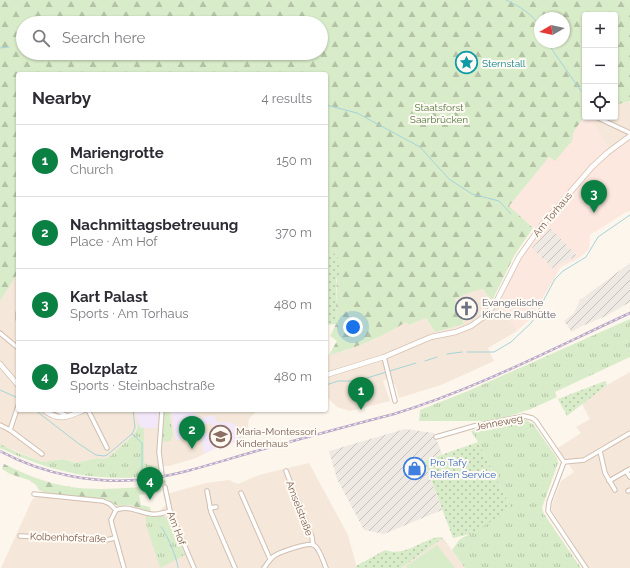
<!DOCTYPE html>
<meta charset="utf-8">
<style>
body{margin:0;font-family:Raleway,sans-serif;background:#f7f7f7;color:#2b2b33}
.controls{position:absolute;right:12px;top:12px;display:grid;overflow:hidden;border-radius:4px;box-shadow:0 1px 3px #0004}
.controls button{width:36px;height:36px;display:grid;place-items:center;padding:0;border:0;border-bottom:1px solid #e1e1e2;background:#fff;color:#2b2b33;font:20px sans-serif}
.compass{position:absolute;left:534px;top:12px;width:36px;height:36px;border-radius:50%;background:#fff;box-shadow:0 1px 3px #0004;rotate:261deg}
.you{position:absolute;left:353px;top:327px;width:14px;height:14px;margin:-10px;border:3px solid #fff;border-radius:50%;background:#1a73e8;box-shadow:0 0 0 6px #1a73e833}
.badge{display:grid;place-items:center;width:26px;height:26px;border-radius:50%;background:#0b8043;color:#fff;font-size:13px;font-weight:700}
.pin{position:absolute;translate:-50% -33px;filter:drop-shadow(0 1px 2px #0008)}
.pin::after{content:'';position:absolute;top:21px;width:14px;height:12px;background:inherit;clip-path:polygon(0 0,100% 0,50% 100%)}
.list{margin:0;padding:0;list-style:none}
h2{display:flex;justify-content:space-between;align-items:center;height:52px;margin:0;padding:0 16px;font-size:17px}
h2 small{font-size:13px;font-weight:400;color:#7c7c81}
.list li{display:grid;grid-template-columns:26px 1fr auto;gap:12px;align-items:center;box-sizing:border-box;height:72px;padding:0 16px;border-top:1px solid #e1e1e2}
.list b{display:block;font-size:15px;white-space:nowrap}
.list p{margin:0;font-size:13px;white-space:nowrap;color:#7c7c81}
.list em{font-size:13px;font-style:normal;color:#7c7c81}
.icon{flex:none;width:22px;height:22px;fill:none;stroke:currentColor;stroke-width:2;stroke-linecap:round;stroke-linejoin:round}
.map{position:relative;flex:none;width:630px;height:568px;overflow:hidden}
.search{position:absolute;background:#fff;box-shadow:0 1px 3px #0004;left:16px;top:16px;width:312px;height:44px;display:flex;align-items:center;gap:10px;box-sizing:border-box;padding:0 14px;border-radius:22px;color:#7c7c81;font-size:15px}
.panel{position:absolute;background:#fff;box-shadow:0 1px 3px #0004;left:16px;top:72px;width:312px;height:340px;border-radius:4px}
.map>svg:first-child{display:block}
.residential{fill:#f5e8da}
.commercial{fill:#fde8e0}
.industrial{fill:url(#industrial-furrows)}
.education{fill:#f3e8fa}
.grass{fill:url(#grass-tufts)}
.forest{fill:url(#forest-firs);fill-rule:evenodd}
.garden{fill:url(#garden-dots)}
.pitch{fill:#d8ecc9}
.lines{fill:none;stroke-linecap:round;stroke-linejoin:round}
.stream{stroke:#a5d3da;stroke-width:1}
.minor-tunnel{stroke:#dcd0c4;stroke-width:3.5;stroke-dasharray:3.5 2;stroke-linecap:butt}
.minor-casing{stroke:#d1beb0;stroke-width:5.5}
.secondary-casing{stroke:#d6c0b0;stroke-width:6}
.minor{stroke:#fff;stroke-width:3.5}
.secondary{stroke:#fff;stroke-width:4.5}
.rail-casing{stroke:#b9a8c9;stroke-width:2.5}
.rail{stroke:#fffaf3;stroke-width:1;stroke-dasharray:3;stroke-linecap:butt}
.labels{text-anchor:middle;stroke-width:4;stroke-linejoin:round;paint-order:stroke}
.culture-label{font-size:10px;fill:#0d838f;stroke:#fffaf3;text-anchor:start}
.park-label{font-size:10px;fill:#537a41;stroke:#fffaf3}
.street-label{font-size:10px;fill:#7a5c4d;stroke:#fffaf3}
.worship-label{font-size:10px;fill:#5b616d;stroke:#fffaf3;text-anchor:start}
.education-label{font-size:10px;fill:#785e54;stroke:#fffaf3;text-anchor:start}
.shop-label{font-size:10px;fill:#366cbe;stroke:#fffaf3;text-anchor:start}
</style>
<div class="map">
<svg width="630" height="568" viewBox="0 0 630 568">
<defs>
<pattern id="industrial-furrows" width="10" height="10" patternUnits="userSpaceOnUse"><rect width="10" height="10" fill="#efe9e4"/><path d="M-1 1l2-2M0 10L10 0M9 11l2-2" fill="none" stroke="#c7c0bb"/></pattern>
<pattern id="grass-tufts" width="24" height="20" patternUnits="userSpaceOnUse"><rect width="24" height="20" fill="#d8ecc9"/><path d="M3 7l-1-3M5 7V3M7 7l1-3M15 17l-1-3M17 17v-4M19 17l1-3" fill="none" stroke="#b4c2a5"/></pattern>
<pattern id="forest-firs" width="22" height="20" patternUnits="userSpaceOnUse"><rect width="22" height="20" fill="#d8ecc9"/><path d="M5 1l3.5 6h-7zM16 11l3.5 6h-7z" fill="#b4c2a5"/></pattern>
<pattern id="garden-dots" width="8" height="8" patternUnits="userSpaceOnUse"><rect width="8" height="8" fill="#d8ecc9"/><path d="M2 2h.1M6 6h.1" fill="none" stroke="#b4c2a5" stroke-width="1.8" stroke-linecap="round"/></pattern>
</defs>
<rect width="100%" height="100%" fill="#fdf6ec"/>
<g class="residential">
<polygon points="630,101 630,139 623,143 611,153 590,117 615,117 615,105"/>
<polygon points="18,273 18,410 257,410 249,419 247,436 220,450 218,447 196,458 169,466 154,466 146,464 144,462 144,428 138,423 134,435 109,457 103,459 98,458 76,463 63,459 43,462 1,445 0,444 0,301"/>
<polygon points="483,289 504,314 506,316 508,314 513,320 511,322 517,331 488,348 494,361 441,385 399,398 395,384 391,385 389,377 383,381 390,401 350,411 337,407 326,396 326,355 344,351 375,339 406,322 409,325 426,318 435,332 464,323 455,299 471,292"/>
<polygon points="630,372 630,568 589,568 552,511 551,507 561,481 574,472 558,448 581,433 576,427 590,419 582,404 607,385"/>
<polygon points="309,463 348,535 357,568 1,568 32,500 37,495 106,502 116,510 122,508 151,514 151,512 159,511 166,505 163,495 206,483 229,480 238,484 259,475"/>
<polygon points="443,538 465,568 401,568"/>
</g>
<polygon class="commercial" points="585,116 590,117 592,119 611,153 623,143 630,139 630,211 626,212 590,235 589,249 584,254 579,258 561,267 534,313 528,321 517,331 510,321 513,319 509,314 506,316 498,306 514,271 529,246 540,233 508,207 549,156 555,161 576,128"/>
<g class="industrial">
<polygon points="550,228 577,256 559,264 557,266 555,270 532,248"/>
<polygon points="630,263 630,302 606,316 580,327 572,332 564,321 574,313 580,300"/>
<polygon points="405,429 434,433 442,454 424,461 442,510 384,534 364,530 337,479 329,451"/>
</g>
<g class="education">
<polygon points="136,410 159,410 158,425 156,425 157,428 141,428 138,422"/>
<polygon points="171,410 191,410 199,418 215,415 216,422 219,421 220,423 230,422 236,426 241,439 220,450 218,447 204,454 201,434 213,432 212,423 189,427 191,437 176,440"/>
</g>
<g class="grass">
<polygon points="630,319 630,357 555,392 557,397 531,409 503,418 489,421 419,421 420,410 468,391"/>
<polygon points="164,410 169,410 173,435 170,441 164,442 162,440"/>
<polygon points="524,419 533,424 557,458 558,463 542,508 544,514 581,568 465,568 452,550 460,539 470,534 510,506 478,442 471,431"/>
<path d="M138 422 141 428H144V462C148 466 153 466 159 466L161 475C100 483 56 474 0 448V444L16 452 43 462 63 459 76 463 98 458 103 459 109 457 134 435 137 428Z"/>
<path d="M146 516C154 517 162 515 169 518L185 555 160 568 146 524Z"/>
</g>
<g class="forest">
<path d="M0 0H630V101L615 105V15H585V116L576 128 573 134 572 141 555 161 549 157 509 206 533 228 514 256 492 301 483 289 471 292 455 299 464 324 435 332 426 318 409 325 406 322C382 337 356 348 329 355L337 341 330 336 336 324 337 253 326 255V74H18V273L0 301ZM540 18H564V42H540ZM23 23H321V53H23Z"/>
<path d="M4 464C25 474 48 484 71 487 100 491 131 488 160 485L161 491 156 493 139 495 141 505 150 507 151 512 130 505 118 506 107 499H103L45 493 39 490 36 485 29 480 10 474 2 469Z"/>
</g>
<g class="garden">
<polygon points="337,253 340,275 336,279 336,324 326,325 326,255"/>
<polygon points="605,381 607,385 567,416 558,399"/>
<polygon points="478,442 510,506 507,512 470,534 453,538 424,461"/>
<path d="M438 537 443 538 401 568H357L356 566 385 550C404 557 420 541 438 537Z"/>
</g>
<polygon class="pitch" points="437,545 455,568 407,568 406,566"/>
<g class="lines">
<g class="stream">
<path d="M506 0C519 6 533 14 540 27"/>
<polyline points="548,42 553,51 581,91"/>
<polyline points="0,48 9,47"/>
<polyline points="326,105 357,113 420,147 449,179 472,194 499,201 511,214"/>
<polyline points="467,352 494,352 511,342 532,322 555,279 563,271 586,257 598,237 630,215"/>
<polyline points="447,354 462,352"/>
<polyline points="425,361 437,357"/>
<polyline points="326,385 338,381 357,381 416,363"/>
<polyline points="0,390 18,398"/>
<polyline points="35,410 79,444 96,455 104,456 107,455 132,434 135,428 133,410"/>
<polyline points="214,410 228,410"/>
<polyline points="132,434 142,443 142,467 144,475"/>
<path d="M161 527C166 532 178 560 178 568"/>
</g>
<polyline class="minor-tunnel" points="162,475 165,487"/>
<defs>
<g id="minor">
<polyline points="596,117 630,133"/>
<polyline points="18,313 18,319"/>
<polyline points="0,333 18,348"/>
<polyline points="384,357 395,401"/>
<polyline points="55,410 68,416"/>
<polyline points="88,410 107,448"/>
<polyline points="162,410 159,452 162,475"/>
<polyline points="0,425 10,430 42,454"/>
<polyline points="10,430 18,406"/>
<polyline points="436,437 474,426 524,416 532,418 536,421 564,462"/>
<polyline points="600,451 605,473 615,490"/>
<polyline points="564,462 549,502 548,511 586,568"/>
<polyline points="564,462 584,460 630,433"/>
<polyline points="286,471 312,537 313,545"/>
<polyline points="626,471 630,477"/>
<polyline points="609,481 630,469"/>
<polyline points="165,487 170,511 194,568"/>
<polyline points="207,491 211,512 235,568"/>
<polyline points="628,491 630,490"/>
<polyline points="241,493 270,559"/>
<polyline points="34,494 103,501 110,504 116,510"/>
<polyline points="210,508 216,507"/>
<polyline points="20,536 106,540 115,538"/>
<path d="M124 568 112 525 111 520 116 510C128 505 138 512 151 514 157 515 164 513 170 511"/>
<path d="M264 568C267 564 270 559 274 556 280 552 308 542 314 545 320 549 323 561 326 568"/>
</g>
<g id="secondary">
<polyline points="0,364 18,385"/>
<polyline points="326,375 384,357 431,337 456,332 471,326 485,316 495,304 519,257 541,226 592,167 607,153 630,136"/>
<path d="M44 410C59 422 68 417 84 410"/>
</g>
</defs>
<use href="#minor" class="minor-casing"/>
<use href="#secondary" class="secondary-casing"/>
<use href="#minor" class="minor"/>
<use href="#secondary" class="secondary"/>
<defs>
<path id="rail" d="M0 451C45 475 97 485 147 479 183 474 218 462 253 452 300 439 347 426 394 414 476 389 552 349 630 313"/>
</defs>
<use href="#rail" class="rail-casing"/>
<use href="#rail" class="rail"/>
</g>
<defs>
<symbol id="sight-ring" viewBox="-11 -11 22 22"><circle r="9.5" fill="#fffaf3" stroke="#0f9aa8" stroke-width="1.5"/><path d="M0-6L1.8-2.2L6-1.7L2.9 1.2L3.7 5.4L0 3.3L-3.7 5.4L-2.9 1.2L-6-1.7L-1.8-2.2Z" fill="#0f9aa8"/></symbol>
<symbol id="church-ring" viewBox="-11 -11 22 22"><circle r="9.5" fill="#fffaf3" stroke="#6b7280" stroke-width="1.5"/><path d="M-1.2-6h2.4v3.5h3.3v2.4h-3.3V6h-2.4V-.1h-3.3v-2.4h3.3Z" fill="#6b7280"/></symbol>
<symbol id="school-ring" viewBox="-11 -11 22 22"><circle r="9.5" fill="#fffaf3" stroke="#8d6e63" stroke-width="1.5"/><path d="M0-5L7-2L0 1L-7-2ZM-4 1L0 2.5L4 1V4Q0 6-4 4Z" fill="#8d6e63"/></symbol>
<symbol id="shop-ring" viewBox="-11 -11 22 22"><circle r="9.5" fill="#fffaf3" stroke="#3f7fe0" stroke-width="1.5"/><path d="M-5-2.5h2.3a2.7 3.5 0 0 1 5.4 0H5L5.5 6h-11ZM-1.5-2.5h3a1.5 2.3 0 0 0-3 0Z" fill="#3f7fe0"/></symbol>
</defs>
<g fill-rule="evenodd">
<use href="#sight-ring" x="454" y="50" width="25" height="25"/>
<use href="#church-ring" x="454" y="296" width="25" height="25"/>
<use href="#school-ring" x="208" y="424" width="25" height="25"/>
<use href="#shop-ring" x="402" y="456" width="25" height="25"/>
</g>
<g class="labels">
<g class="culture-label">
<text x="482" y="67">Sternstall</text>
</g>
<g class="park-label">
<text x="439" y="111">Staatsforst<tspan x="439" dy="12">Saarbrücken</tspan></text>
</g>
<g class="street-label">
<text transform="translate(552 214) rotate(-50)" y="4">Am Torhaus</text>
<text transform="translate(499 422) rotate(-11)" y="4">Jenneweg</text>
<text transform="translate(300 508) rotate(69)" y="4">Amselstraße</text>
<text transform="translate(177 528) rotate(69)" y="4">Am Hof</text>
<text transform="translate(68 537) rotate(2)" y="4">Kolbenhofstraße</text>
</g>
<g class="worship-label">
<text x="482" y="306">Evangelische<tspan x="482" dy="12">Kirche Rußhütte</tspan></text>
</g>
<g class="education-label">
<text x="236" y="435">Maria-Montessori<tspan x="236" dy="12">Kinderhaus</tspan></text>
</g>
<g class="shop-label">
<text x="430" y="466">Pro Tafy<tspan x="430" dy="12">Reifen Service</tspan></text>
</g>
</g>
</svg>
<div class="controls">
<button>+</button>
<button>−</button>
<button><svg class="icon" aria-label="locate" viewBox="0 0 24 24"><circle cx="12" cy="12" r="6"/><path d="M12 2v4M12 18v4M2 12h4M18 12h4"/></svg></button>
</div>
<svg class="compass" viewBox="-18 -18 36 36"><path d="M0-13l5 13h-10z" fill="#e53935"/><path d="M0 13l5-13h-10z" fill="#7c7c81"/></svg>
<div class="you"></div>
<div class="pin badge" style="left:361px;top:410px">1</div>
<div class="pin badge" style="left:192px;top:449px">2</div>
<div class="pin badge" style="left:594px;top:213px">3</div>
<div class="pin badge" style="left:150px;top:500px">4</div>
<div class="search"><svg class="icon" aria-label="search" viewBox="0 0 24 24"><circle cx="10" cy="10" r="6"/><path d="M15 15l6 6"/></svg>Search here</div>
<section class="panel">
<h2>Nearby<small>4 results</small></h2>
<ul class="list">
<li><span class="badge">1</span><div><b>Mariengrotte</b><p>Church</p></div><em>150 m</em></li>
<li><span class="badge">2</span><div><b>Nachmittagsbetreuung</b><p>Place · Am Hof</p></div><em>370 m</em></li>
<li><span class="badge">3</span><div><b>Kart Palast</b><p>Sports · Am Torhaus</p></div><em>480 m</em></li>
<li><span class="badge">4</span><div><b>Bolzplatz</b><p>Sports · Steinbachstraße</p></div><em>480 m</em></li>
</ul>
</section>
</div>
